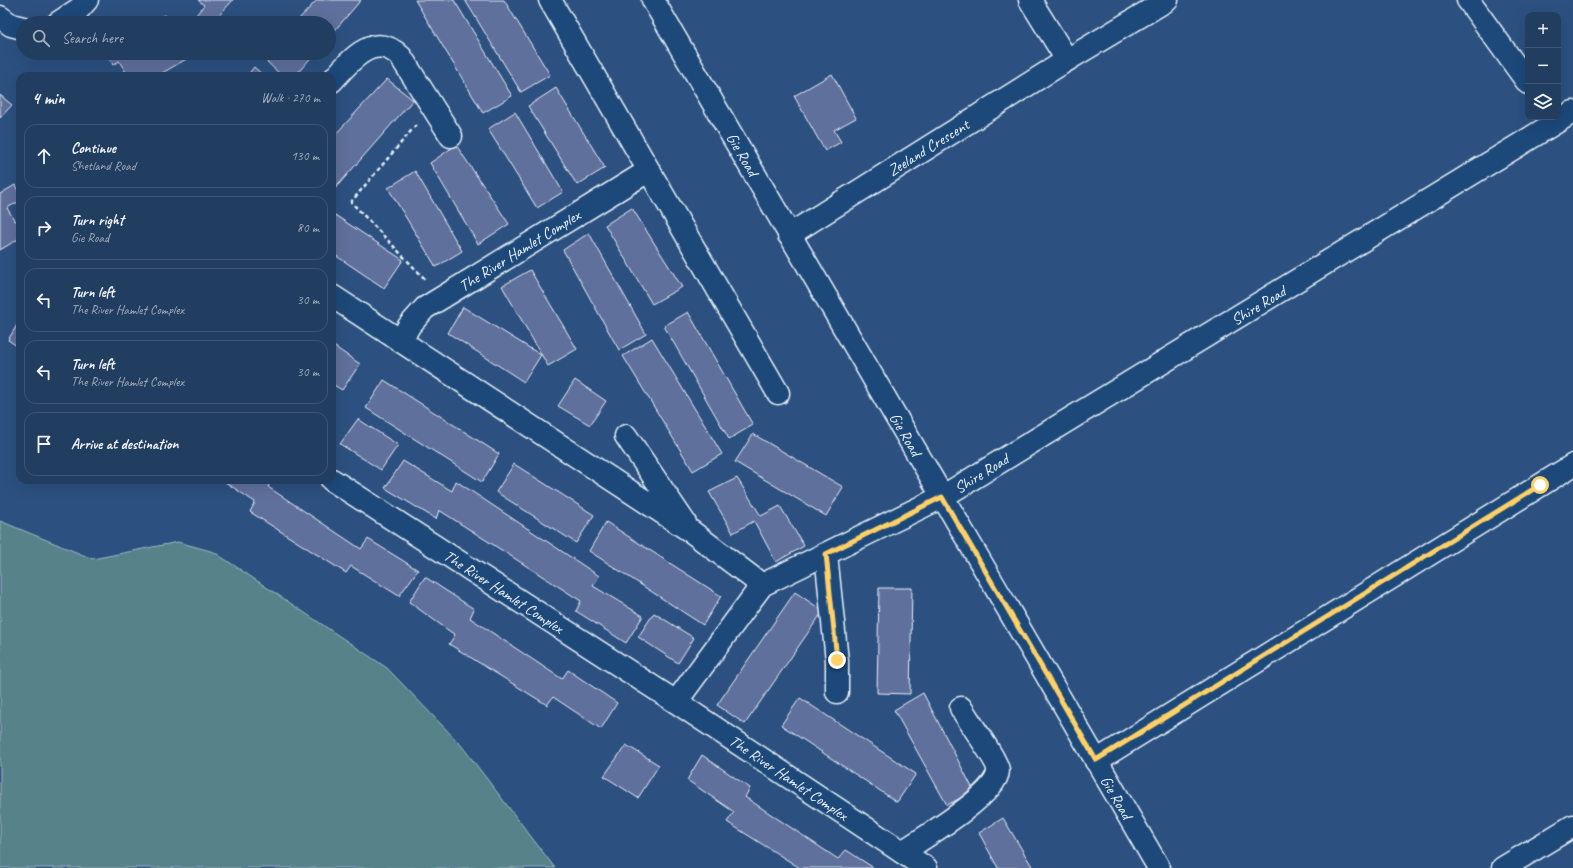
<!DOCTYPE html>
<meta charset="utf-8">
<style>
body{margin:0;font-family:Caveat,sans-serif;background:#2d4869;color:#f1f3f6}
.controls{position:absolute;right:12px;top:12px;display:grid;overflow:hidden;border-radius:8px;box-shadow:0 4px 16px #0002}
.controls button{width:36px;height:36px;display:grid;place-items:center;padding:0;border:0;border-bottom:1px solid #3e5675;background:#213d60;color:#f1f3f6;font:20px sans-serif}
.stop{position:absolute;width:12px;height:12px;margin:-9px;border:3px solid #ffd166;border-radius:50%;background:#fff}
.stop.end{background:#ffd166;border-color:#fff;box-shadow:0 1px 4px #0008}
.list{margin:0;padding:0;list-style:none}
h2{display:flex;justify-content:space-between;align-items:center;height:52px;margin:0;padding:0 16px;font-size:17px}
h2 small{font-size:13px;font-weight:400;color:#a2aebd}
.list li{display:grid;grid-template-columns:26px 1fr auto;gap:12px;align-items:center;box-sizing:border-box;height:64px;margin:0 8px 8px;padding:0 8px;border:1px solid #3e5675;border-radius:12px}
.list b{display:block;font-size:15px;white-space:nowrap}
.list p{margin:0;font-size:13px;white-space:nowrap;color:#a2aebd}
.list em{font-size:13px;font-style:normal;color:#a2aebd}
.icon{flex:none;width:22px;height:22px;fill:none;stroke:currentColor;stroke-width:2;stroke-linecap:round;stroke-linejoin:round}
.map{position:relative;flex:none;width:1573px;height:868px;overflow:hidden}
.search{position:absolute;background:#213d60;box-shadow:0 4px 16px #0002;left:16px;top:16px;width:320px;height:44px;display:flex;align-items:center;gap:10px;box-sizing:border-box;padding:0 14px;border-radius:22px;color:#a2aebd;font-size:15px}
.panel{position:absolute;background:#213d60;box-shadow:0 4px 16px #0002;left:16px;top:72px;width:320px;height:412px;border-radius:12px}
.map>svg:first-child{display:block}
.green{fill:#56828a;stroke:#9fbac1}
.building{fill:#616f9c;stroke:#e8f1f8}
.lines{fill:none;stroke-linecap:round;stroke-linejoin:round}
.minor-casing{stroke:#e8f1f8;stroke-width:25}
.path{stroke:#e8f1f8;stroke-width:2.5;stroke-dasharray:4 3;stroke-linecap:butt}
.minor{stroke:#1f4a7a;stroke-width:22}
.route{stroke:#ffd166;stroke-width:5}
.labels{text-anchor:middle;stroke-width:3;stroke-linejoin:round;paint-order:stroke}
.street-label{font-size:16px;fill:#e8f1f8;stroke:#1f4a7a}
</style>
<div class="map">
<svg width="1573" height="868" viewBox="0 0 1573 868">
<rect width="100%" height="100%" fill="#2c5180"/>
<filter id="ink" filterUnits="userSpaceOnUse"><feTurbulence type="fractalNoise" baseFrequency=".025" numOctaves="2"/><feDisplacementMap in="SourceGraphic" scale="8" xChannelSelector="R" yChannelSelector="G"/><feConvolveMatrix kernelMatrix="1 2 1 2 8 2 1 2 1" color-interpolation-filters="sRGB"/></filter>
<g filter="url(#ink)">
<polygon class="green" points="0,521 93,559 178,542 214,552 387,668 461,745 555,868 0,868"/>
<g class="building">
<polygon points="198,0 233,0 212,23 204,23 196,15 204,5"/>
<polygon points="317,0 361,0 329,37 329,23 295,23"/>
<polygon points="415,0 454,0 512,96 483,113"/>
<polygon points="465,0 504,0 550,75 521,92"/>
<polygon points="165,15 170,23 152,23"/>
<polygon points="106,53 188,53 190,57 157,76 124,76 127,74 119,61 113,65"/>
<polygon points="268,53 315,53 295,76 282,76 263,58"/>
<polygon points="254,67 264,76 247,76"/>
<polygon points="832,74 856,118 834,130 841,142 825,151 794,96"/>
<polygon points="387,79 413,100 332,192 332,138"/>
<polygon points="556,88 605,168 577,185 528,106"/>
<polygon points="0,95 12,105 0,118"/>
<polygon points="515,112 563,192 537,208 488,129"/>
<polygon points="456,145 509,224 478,244 430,163"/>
<polygon points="415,171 462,251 436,267 388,188"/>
<polygon points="15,185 20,194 20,201 7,208 15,221 20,218 20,238 0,250 0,194"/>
<polygon points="632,208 682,287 652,304 605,225"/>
<polygon points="332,213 403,260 384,288 332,253"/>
<polygon points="589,233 646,334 619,350 563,250"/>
<polygon points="530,270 577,349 548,366 502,286"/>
<polygon points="463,307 541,355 524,382 448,333"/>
<polygon points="688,312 753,425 729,439 664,326"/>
<polygon points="20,320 20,348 8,340"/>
<polygon points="652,338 722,454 693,471 623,356"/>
<polygon points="332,345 360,364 342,390 332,384"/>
<polygon points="384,380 499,454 482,482 366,408"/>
<polygon points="575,380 606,401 590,425 558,406"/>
<polygon points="358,419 398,445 381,470 340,444"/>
<polygon points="753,434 843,487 826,516 735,462"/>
<polygon points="403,461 452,491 456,481 599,576 593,586 643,616 626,643 576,611 581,601 439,510 436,519 385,488"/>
<polygon points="514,464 594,515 576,543 496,492"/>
<polygon points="737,478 761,516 780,506 804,546 776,562 754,521 733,533 709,492"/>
<polygon points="222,480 272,480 268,487 361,549 368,539 418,570 399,596 351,566 346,573 250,512 255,502"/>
<polygon points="606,522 721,596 703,625 589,551"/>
<polygon points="425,577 474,609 470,618 562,679 568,670 617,703 601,729 553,697 547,705 449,644 455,635 409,602"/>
<polygon points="879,588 912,588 910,694 877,693"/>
<polygon points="795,592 823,611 745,724 717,705"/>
<polygon points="654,613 694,638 678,663 638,637"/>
<polygon points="923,693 974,791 947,805 894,710"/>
<polygon points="800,698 916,774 897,802 781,725"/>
<polygon points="626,745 659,765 638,798 604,776"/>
<polygon points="702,755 750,788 745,797 838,859 846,850 874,868 800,868 727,822 734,812 687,780"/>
<polygon points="1003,818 1033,868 998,868 979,833"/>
</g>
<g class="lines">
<defs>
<g id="minor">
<polyline points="550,0 778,393"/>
<polyline points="653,0 1159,868"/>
<polyline points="1030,0 1067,60"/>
<polyline points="1468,0 1528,83"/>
<polyline points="0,17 11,25 23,28"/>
<polyline points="58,23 79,9 87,0"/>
<path d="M332 81C350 61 374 30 401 57L451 136"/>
<polyline points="789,235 1067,60 1167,0"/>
<polyline points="332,296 692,532 762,585"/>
<polyline points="401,341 409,326 425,308 648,171"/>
<polyline points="626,436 685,523"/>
<polyline points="332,480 676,702 926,868"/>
<polyline points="826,554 837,661 837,692"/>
<polyline points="676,702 762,585 942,497 1573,112"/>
<polyline points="1096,761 1573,465"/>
<path d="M902 852C922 839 999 793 998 770 998 762 967 718 961 708"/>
<polyline points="1503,868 1573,826"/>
</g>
</defs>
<use href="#minor" class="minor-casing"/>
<polyline class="path" points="416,125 351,202 425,279"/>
<use href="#minor" class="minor"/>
</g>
</g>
<g class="lines" filter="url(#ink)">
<polyline class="route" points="837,660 826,554 942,497 1096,760 1540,485"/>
</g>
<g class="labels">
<g class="street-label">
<text transform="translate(928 147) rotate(-32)" y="6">Zeeland Crescent</text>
<text transform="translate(743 154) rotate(60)" y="6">Gie Road</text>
<text transform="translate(519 250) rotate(-32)" y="6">The River Hamlet Complex</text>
<text transform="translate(1258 305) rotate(-31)" y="6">Shire Road</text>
<text transform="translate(906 434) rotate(60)" y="6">Gie Road</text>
<text transform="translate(981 473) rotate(-32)" y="6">Shire Road</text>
<text transform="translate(504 591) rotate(33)" y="6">The River Hamlet Complex</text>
<text transform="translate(789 777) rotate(34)" y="6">The River Hamlet Complex</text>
<text transform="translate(1117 797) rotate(60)" y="6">Gie Road</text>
</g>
</g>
</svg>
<div class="controls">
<button>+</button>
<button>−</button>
<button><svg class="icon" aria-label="layers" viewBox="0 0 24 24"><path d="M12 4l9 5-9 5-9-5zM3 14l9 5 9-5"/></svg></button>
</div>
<div class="stop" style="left:1540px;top:485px"></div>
<div class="stop end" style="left:837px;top:660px"></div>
<div class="search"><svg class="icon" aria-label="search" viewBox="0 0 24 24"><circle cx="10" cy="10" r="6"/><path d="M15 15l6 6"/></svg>Search here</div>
<section class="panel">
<h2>4 min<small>Walk · 270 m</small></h2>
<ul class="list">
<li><svg class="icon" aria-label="ahead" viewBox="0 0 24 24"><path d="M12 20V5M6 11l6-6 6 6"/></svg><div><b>Continue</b><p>Shetland Road</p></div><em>130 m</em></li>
<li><svg class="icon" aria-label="right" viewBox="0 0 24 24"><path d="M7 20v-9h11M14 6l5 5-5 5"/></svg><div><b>Turn right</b><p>Gie Road</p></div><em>80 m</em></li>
<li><svg class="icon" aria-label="left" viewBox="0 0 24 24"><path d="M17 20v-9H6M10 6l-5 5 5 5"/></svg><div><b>Turn left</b><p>The River Hamlet Complex</p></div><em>30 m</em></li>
<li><svg class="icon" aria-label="left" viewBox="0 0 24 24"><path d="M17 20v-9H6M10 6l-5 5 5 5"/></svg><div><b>Turn left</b><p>The River Hamlet Complex</p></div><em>30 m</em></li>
<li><svg class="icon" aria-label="arrive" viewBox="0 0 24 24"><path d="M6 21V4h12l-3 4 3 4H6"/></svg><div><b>Arrive at destination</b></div></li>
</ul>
</section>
</div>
